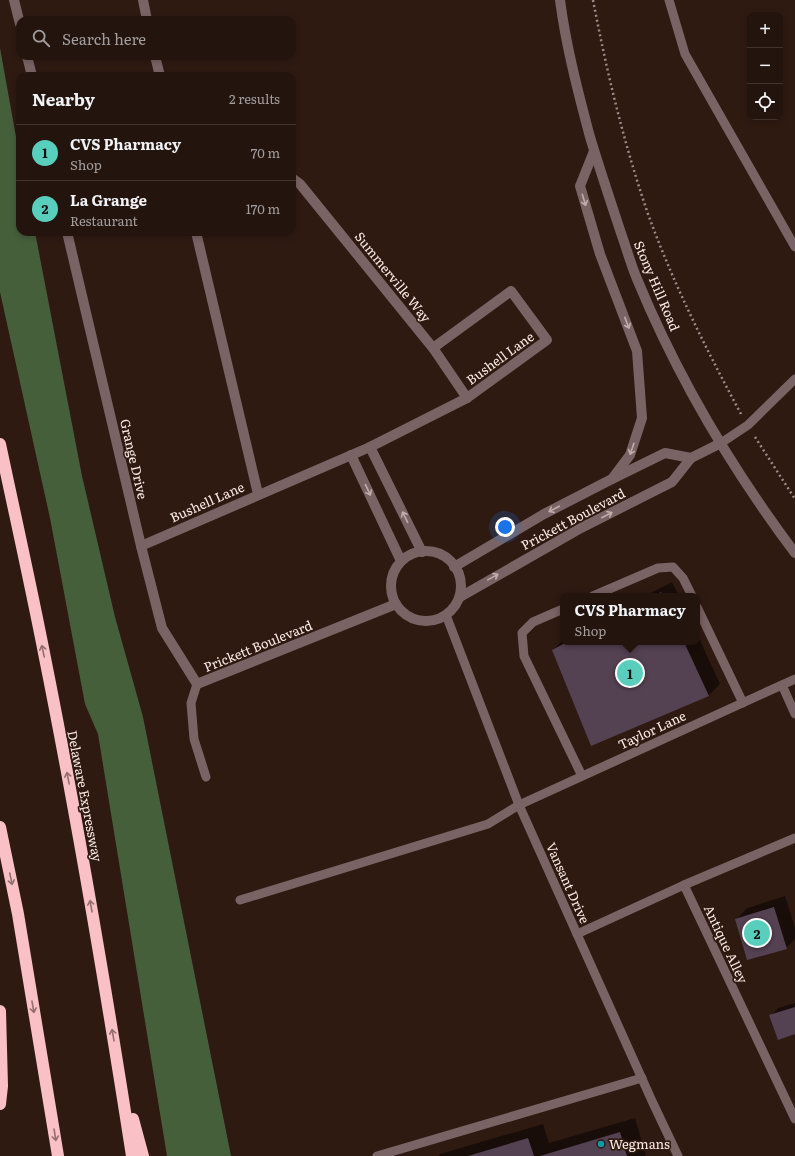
<!DOCTYPE html>
<meta charset="utf-8">
<style>
body{margin:0;font-family:Literata,serif;background:#2b1d17;color:#f1f3f6}
.controls{position:absolute;right:12px;top:12px;display:grid;overflow:hidden;border-radius:8px;box-shadow:0 2px 6px #0003}
.controls button{width:36px;height:36px;display:grid;place-items:center;padding:0;border:0;border-bottom:1px solid #40332e;background:#23140e;color:#f1f3f6;font:20px sans-serif}
.you{position:absolute;left:505px;top:527px;width:14px;height:14px;margin:-10px;border:3px solid #fff;border-radius:50%;background:#1a73e8;box-shadow:0 0 0 6px #1a73e833}
.badge{display:grid;place-items:center;width:26px;height:26px;border-radius:50%;background:#5acebd;color:#111;font-size:13px;font-weight:700}
.pin{position:absolute;translate:-50% -50%;border:2px solid #fff;box-shadow:0 1px 4px #0006}
.popup{position:absolute;left:560px;top:593px;width:140px;height:52px;box-sizing:border-box;display:grid;place-content:center;border-radius:8px;background:#23140e;filter:drop-shadow(0 1px 3px #0005);font-size:13px;white-space:nowrap;color:#a39e9e}
.popup b{font-size:15px;color:#f1f3f6}
.popup::after{content:'';position:absolute;left:50%;top:100%;margin-left:-8px;border:8px solid transparent;border-top-color:#23140e}
.list{margin:0;padding:0;list-style:none}
h2{display:flex;justify-content:space-between;align-items:center;height:52px;margin:0;padding:0 16px;font-size:17px}
h2 small{font-size:13px;font-weight:400;color:#a39e9e}
.list li{display:grid;grid-template-columns:26px 1fr auto;gap:12px;align-items:center;box-sizing:border-box;height:56px;padding:0 16px;border-top:1px solid #40332e}
.list b{display:block;font-size:15px;white-space:nowrap}
.list p{margin:0;font-size:13px;white-space:nowrap;color:#a39e9e}
.list em{font-size:13px;font-style:normal;color:#a39e9e}
.icon{flex:none;width:22px;height:22px;fill:none;stroke:currentColor;stroke-width:2;stroke-linecap:round;stroke-linejoin:round}
.map{position:relative;flex:none;width:795px;height:1156px;overflow:hidden}
.search{position:absolute;background:#23140e;box-shadow:0 2px 6px #0003;left:16px;top:16px;width:280px;height:44px;display:flex;align-items:center;gap:10px;box-sizing:border-box;padding:0 14px;border-radius:12px;color:#a39e9e;font-size:15px}
.panel{position:absolute;background:#23140e;box-shadow:0 2px 6px #0003;left:16px;top:72px;width:280px;height:164px;border-radius:12px}
.map>svg:first-child{display:block}
.forest{fill:#465f3b}
.shadow{fill:#0007}
.building{fill:#544152}
.lines{fill:none;stroke-linecap:round;stroke-linejoin:round}
.path{stroke:#9c8a83;stroke-width:2.5;stroke-dasharray:2 3;stroke-linecap:butt}
.service{stroke:#7a6365;stroke-width:9}
.minor{stroke:#7a6365;stroke-width:10}
.tertiary{stroke:#7a6365;stroke-width:10}
.motorway{stroke:#f9c1c5;stroke-width:12}
.oneway{stroke:#c1aeab}
.oneway2{stroke:#946e6c}
.culture-dot{fill:#0f9aa8;stroke:#2f1a12;stroke-width:1.5}
.labels{text-anchor:middle;stroke-width:3.5;stroke-linejoin:round;paint-order:stroke}
.street-label{font-size:13px;fill:#fbece5;stroke:#2f1a12}
.poi-label{font-size:13px;fill:#fbece5;stroke:#2f1a12;text-anchor:start}
</style>
<div class="map">
<svg width="795" height="1156" viewBox="0 0 795 1156">
<rect width="100%" height="100%" fill="#2f1a12"/>
<polygon class="forest" points="0,48 20,159 20,232 35,232 82,476 115,617 143,717 231,1156 167,1156 98,734 85,704 50,518 0,292"/>
<g class="shadow">
<polygon points="672,582 679,596 645,596"/>
<polygon points="697,634 720,684 709,695 591,745 553,650 563,640 563,642 697,642"/>
<polygon points="785,896 795,928 795,939 786,948 736,920 747,908"/>
<polygon points="795,1003 795,1033 771,1016 778,1008"/>
<polygon points="635,1118 646,1156 438,1156 440,1154 543,1124 549,1143"/>
</g>
<g class="building">
<polygon points="661,592 663,596 654,596"/>
<polygon points="567,642 684,642 709,696 591,746 552,650"/>
<polygon points="774,907 787,949 747,960 735,919"/>
<polygon points="795,1007 795,1034 778,1040 769,1015"/>
<polygon points="620,1132 627,1156 540,1156"/>
<polygon points="528,1138 534,1156 468,1156"/>
</g>
<g class="lines">
<g class="path">
<path d="M593 0C607 73 624 144 648 214 673 283 706 349 741 414"/>
<polyline points="755,437 795,499"/>
</g>
<g class="service">
<polyline points="669,0 685,54 795,247"/>
<polyline points="721,443 748,425 795,379"/>
<polyline points="593,596 658,568 673,567 683,578 692,596"/>
<polyline points="697,607 743,703"/>
<polyline points="563,609 533,622 522,633 524,656 582,776"/>
<polyline points="446,615 519,805 652,1101 678,1156"/>
<polyline points="197,684 191,703 194,739 206,777"/>
<polyline points="782,685 795,714"/>
<polyline points="684,885 795,838"/>
<polyline points="240,900 488,824 519,805 795,679"/>
<polyline points="577,934 684,885 795,1119"/>
<polyline points="377,1156 642,1078"/>
</g>
<g class="minor">
<polyline points="14,0 20,24"/>
<polyline points="143,0 147,20"/>
<polyline points="27,56 32,76"/>
<polyline points="155,56 160,76"/>
<polyline points="292,178 300,184 433,348 467,398"/>
<polyline points="67,232 141,546 162,628 197,684 396,604"/>
<polyline points="196,232 258,494"/>
<polyline points="370,447 422,552"/>
<polyline points="351,455 401,561"/>
<polyline points="141,546 370,447 467,398 547,340 511,291 433,348"/>
<circle cx="426" cy="586" r="35"/>
<polyline points="454,567 544,514 612,479 665,453 691,458"/>
<polyline points="460,597 581,528 672,482 691,458 721,443"/>
</g>
<g class="tertiary">
<path d="M560 0C566 46 578 92 590 137 600 170 611 203 622 236 627 250 631 265 637 279 677 376 732 469 795 553"/>
<polyline points="594,151 580,186 600,254 637,351 642,418 630,455 612,479"/>
</g>
<g class="motorway">
<path d="M0 444C15 515 31 586 45 658 78 823 106 989 132 1156"/>
<polyline points="0,827 18,914 58,1156"/>
<polyline points="0,1011 2,1086 0,1104"/>
<polyline points="133,1119 143,1156"/>
</g>
</g>
<defs><path id="oneway-shaft" d="M-6 0H5M1.5-3L5.5 0L1.5 3" fill="none" stroke-width="1.6" stroke-linecap="round" stroke-linejoin="round"/></defs>
<g class="oneway">
<use href="#oneway-shaft" transform="translate(584 200) rotate(73)"/>
<use href="#oneway-shaft" transform="translate(627 323) rotate(69)"/>
<use href="#oneway-shaft" transform="translate(632 449) rotate(109)"/>
<use href="#oneway-shaft" transform="translate(368 490) rotate(65)"/>
<use href="#oneway-shaft" transform="translate(554 509) rotate(152)"/>
<use href="#oneway-shaft" transform="translate(607 515) rotate(-27)"/>
<use href="#oneway-shaft" transform="translate(405 517) rotate(-116)"/>
<use href="#oneway-shaft" transform="translate(493 577) rotate(-29)"/>
</g>
<g class="oneway2">
<use href="#oneway-shaft" transform="translate(43 651) rotate(-102)"/>
<use href="#oneway-shaft" transform="translate(68 778) rotate(-101)"/>
<use href="#oneway-shaft" transform="translate(11 879) rotate(78)"/>
<use href="#oneway-shaft" transform="translate(91 906) rotate(-100)"/>
<use href="#oneway-shaft" transform="translate(33 1007) rotate(80)"/>
<use href="#oneway-shaft" transform="translate(113 1035) rotate(-100)"/>
<use href="#oneway-shaft" transform="translate(55 1135) rotate(81)"/>
</g>
<circle class="culture-dot" cx="601" cy="1144" r="4"/>
<g class="labels">
<g class="street-label">
<text transform="translate(393 277) rotate(51)" y="5">Summerville Way</text>
<text transform="translate(657 286) rotate(67)" y="5">Stony Hill Road</text>
<text transform="translate(500 358) rotate(-36)" y="5">Bushell Lane</text>
<text transform="translate(134 459) rotate(77)" y="5">Grange Drive</text>
<text transform="translate(207 502) rotate(-24)" y="5">Bushell Lane</text>
<text transform="translate(573 519) rotate(-28)" y="5">Prickett Boulevard</text>
<text transform="translate(258 646) rotate(-22)" y="5">Prickett Boulevard</text>
<text transform="translate(652 730) rotate(-25)" y="5">Taylor Lane</text>
<text transform="translate(85 796) rotate(79)" y="5">Delaware Expressway</text>
<text transform="translate(568 883) rotate(66)" y="5">Vansant Drive</text>
<text transform="translate(726 944) rotate(65)" y="5">Antique Alley</text>
</g>
<g class="poi-label">
<text x="609" y="1149">Wegmans</text>
</g>
</g>
</svg>
<div class="controls">
<button>+</button>
<button>−</button>
<button><svg class="icon" aria-label="locate" viewBox="0 0 24 24"><circle cx="12" cy="12" r="6"/><path d="M12 2v4M12 18v4M2 12h4M18 12h4"/></svg></button>
</div>
<div class="you"></div>
<div class="pin badge" style="left:630px;top:673px">1</div>
<div class="popup"><b>CVS Pharmacy</b>Shop</div>
<div class="pin badge" style="left:757px;top:933px">2</div>
<div class="search"><svg class="icon" aria-label="search" viewBox="0 0 24 24"><circle cx="10" cy="10" r="6"/><path d="M15 15l6 6"/></svg>Search here</div>
<section class="panel">
<h2>Nearby<small>2 results</small></h2>
<ul class="list">
<li><span class="badge">1</span><div><b>CVS Pharmacy</b><p>Shop</p></div><em>70 m</em></li>
<li><span class="badge">2</span><div><b>La Grange</b><p>Restaurant</p></div><em>170 m</em></li>
</ul>
</section>
</div>
